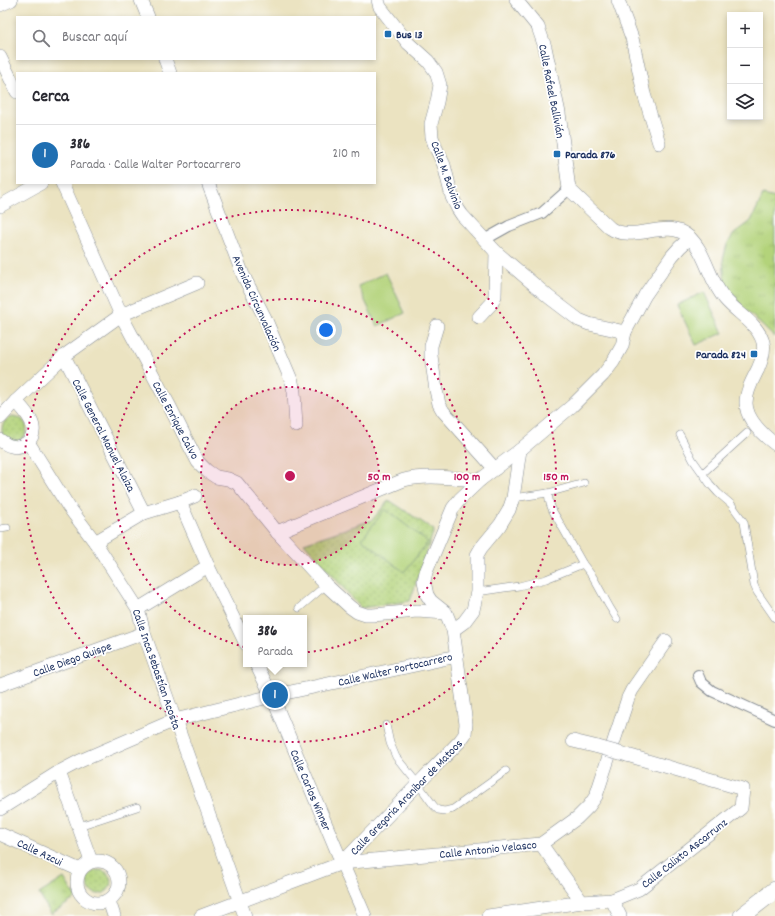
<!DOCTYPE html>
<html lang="es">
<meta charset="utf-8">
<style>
body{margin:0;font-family:Dekko,sans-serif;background:#f7f7f7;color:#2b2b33}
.controls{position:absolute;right:12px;top:12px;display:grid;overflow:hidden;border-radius:0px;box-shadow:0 2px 6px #0003}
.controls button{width:36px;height:36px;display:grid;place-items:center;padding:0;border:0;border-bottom:1px solid #e1e1e2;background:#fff;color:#2b2b33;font:20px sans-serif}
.you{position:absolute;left:326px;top:330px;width:14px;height:14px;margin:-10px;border:3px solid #fff;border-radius:50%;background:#1a73e8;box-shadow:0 0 0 6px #1a73e833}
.badge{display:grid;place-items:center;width:26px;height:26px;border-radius:50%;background:#1f6fb2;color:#fff;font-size:13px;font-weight:700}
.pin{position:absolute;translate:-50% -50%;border:2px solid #fff;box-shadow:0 1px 4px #0006}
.popup{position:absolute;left:243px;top:615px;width:64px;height:52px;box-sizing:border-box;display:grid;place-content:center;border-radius:0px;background:#fff;filter:drop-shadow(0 1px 3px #0005);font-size:13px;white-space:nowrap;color:#7c7c81}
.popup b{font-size:15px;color:#2b2b33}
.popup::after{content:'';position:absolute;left:50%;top:100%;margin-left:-8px;border:8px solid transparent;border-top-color:#fff}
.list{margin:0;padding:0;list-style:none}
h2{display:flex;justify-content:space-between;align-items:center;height:52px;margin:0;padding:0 16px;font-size:17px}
h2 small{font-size:13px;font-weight:400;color:#7c7c81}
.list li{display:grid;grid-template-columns:26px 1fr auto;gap:12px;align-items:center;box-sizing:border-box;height:60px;padding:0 16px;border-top:1px solid #e1e1e2}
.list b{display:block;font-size:15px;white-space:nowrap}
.list p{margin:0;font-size:13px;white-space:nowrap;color:#7c7c81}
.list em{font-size:13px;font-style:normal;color:#7c7c81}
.icon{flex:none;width:22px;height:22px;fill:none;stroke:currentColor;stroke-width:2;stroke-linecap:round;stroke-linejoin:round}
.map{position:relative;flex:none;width:775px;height:916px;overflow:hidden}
.search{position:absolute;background:#fff;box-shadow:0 2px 6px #0003;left:16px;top:16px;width:360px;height:44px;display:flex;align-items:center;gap:10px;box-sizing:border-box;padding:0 14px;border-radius:0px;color:#7c7c81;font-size:15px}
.panel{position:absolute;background:#fff;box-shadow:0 2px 6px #0003;left:16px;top:72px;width:360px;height:112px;border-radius:0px}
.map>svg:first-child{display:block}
.grass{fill:url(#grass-tufts);stroke:#67816c}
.park{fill:url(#park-dots);stroke:#67816c}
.pitch{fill:#b3d37a;stroke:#67816c}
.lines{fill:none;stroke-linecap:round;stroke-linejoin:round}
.service-casing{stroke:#838990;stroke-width:8}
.pedestrian-casing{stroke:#838990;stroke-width:12}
.minor-casing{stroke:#838990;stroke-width:14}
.tertiary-casing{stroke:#838990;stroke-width:18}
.service{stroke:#fff;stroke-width:7}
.pedestrian{stroke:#fff;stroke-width:10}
.minor{stroke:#fff;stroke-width:13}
.tertiary{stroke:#fff;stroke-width:17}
.minor-bridge-casing{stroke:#838990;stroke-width:14;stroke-linecap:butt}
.minor-bridge{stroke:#fff;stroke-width:13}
.ring{fill:none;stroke:#c2185b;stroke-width:2;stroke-dasharray:2 4}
.poi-dot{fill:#1f6fb2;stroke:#fff;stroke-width:1.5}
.labels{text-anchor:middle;stroke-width:3.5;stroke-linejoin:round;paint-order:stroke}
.poi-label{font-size:12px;font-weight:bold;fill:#1b2f5e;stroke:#fff;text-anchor:start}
.street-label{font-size:12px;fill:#1b2f5e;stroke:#fff}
.centre{fill:#c2185b;stroke:#fff;stroke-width:2}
.ring-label{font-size:12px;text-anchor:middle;font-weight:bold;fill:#c2185b;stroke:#fff;stroke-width:3.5;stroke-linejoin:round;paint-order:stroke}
</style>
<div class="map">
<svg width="775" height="916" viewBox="0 0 775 916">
<defs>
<pattern id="grass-tufts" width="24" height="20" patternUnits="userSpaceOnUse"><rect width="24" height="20" fill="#b3d37a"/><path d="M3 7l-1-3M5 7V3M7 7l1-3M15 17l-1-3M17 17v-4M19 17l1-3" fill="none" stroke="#99b56c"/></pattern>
<pattern id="park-dots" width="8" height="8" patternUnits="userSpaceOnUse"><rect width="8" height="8" fill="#b3d37a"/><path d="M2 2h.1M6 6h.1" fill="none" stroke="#99b56c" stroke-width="1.8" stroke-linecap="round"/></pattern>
</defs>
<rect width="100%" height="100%" fill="#fff"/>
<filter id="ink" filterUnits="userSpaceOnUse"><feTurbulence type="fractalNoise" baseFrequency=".025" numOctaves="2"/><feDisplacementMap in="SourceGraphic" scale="8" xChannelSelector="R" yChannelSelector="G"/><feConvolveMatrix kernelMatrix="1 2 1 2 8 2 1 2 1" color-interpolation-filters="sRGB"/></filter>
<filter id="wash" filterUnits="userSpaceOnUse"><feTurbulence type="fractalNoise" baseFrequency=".012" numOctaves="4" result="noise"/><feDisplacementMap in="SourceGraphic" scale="16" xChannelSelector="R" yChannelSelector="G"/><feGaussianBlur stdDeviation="0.9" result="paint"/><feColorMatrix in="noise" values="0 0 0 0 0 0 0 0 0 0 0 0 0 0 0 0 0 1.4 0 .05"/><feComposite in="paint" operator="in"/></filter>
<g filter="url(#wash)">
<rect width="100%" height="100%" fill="#ebe3c1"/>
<g class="grass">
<polygon points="763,195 775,198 775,338 740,304 725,284 723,260 727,244 734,234 751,221"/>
<polygon points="64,878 76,898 51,914 39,894"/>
</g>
<g class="park">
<path d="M13 416C15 417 18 417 20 418 27 421 29 432 23 438 21 440 17 441 14 442L3 435C0 425 4 419 13 416Z"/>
<polygon points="389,500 434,530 410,601 361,608 304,543 372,520"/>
<circle cx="99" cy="882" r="12"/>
</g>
<g class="pitch">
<polygon points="386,273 405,313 377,326 358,286"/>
<polygon points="704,292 723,333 696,345 677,305"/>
<polygon points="385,509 428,542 404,572 362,539"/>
</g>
</g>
<g filter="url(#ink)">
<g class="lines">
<defs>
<g id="service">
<polyline points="680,435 693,460 710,484 718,493 731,504 744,522 754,585 757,592 775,618"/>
<polyline points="703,473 747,433"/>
<path d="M548 493C549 502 551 510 557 518L583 564 593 577 609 606 617 619"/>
<polyline points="513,498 548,493 584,483"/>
<polyline points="0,529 7,528"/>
<polyline points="477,592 519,586 546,579 583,564"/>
<polyline points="299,608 326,585"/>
<polyline points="386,725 390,743 396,757 418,784 434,806 438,810 445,811 453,809 506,771"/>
<polyline points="79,826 137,807"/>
</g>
<g id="pedestrian">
<polyline points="484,240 509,226 542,213 569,189"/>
<polyline points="698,675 701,682 712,691 775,720"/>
</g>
<g id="minor">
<polyline points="141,0 148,17"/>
<polyline points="378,0 380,7 408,43 428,61 436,72 440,85 437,102 431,124 432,137 435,146 444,165 452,197 458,209 462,215 496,252 550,298 579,320 589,324 625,332"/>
<path d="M516 0 538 27 545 47 559 113 569 189 610 228C633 244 667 217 689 237 706 252 709 281 725 299 738 314 757 323 763 342 765 351 762 360 758 369 753 379 746 391 746 403 746 419 763 435 775 444"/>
<polyline points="618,0 632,38 644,94 659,143"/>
<polyline points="0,5 11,0"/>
<polyline points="0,57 17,92"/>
<polyline points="165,59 170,73"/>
<polyline points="62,183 121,315 169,405 187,441 198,462 207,471 216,477 228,479 237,483 277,532 326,585 350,607 357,612 366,615 373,615 417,611 446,613"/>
<polyline points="208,183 243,275 265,318 292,382 294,392 296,426"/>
<polyline points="0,206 41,183"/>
<polyline points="479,317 492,303 495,296 496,252"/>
<polyline points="437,326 431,346 431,356 436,390 439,404 443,411 495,469"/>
<polyline points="64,356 144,513"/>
<polyline points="0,418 16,401 64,356 121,315 197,283"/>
<path d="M0 440C3 442 6 445 11 446 22 449 35 440 33 427 32 418 22 408 16 401"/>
<polyline points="28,442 68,506 95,542 138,609 144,633 175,720 245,916"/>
<polyline points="180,502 208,566 246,644"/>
<path d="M277 532 404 480C428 474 456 479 480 480"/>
<polyline points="95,542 144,513 180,502 195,496"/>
<polyline points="138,609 208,566"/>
<polyline points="453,630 464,622 473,610 477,592 477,555 481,548 500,525 509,510 513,498 520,450"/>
<polyline points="256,664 272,696 342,863 365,916"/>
<polyline points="0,685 144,633"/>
<polyline points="573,741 598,747"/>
<polyline points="59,772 91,861"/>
<polyline points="0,809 59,772 80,761 175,720 272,696 457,656"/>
<polyline points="0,834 80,870"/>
<polyline points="541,844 582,902"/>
<circle cx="98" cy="882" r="21"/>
<polyline points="342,863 418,784 460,741 465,734 466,724 453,630 446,613 431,601 427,595 424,581 426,572 453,508 460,499 480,480 520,450 572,406 603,375 613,362 622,346 625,332 645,295 672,256 680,247 690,238"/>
<polyline points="612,900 620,916"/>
<polyline points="109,901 114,916"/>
<polyline points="201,916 342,863 541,844 577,818 589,806 596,796 628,698 632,690 666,641"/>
<polyline points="488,916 582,902 612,900 639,889 741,808 743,789 627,755"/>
</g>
<polyline id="tertiary" points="742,916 775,890"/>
</defs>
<use href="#service" class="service-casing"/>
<use href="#pedestrian" class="pedestrian-casing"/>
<use href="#minor" class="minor-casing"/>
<use href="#tertiary" class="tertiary-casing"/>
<use href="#service" class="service"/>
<use href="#pedestrian" class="pedestrian"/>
<use href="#minor" class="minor"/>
<use href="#tertiary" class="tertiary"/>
<defs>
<polyline id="minor-bridge" points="598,747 627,755"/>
</defs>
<use href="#minor-bridge" class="minor-bridge-casing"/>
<use href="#minor-bridge" class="minor-bridge"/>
</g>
</g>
<circle cx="290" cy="476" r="89" fill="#c2185b" fill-opacity=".12"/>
<g class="ring">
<circle cx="290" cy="476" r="89"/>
<circle cx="290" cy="476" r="177"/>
<circle cx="290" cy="476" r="266"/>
</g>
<g class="poi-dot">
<rect x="384" y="30" width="8" height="8" rx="2"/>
<rect x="553" y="150" width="8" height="8" rx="2"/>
<rect x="750" y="350" width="8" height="8" rx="2"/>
</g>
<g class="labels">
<g class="poi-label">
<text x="396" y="38">Bus 13</text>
<text x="565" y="158">Parada 876</text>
<text x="746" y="358" text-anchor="end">Parada 824</text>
</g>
<g class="street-label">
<text transform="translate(552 91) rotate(79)" y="4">Calle Rafael Ballivián</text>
<text transform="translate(447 175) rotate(70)" y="4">Calle M. Balvinio</text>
<text transform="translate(257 303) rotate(66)" y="4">Avenida Circunvalación</text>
<text transform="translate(176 420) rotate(62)" y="4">Calle Enrique Calvo</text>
<text transform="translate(104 435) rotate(63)" y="4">Calle General Manuel Alaiza</text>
<text transform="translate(72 659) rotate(-20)" y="4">Calle Diego Quispe</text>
<text transform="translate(157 669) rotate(71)" y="4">Calle Inca Sebastían Acosta</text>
<text transform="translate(395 669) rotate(-13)" y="4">Calle Walter Portocarrero</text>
<text transform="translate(311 790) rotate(67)" y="4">Calle Carlos Winner</text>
<text transform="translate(406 797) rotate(-46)" y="4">Calle Gregoria Aranibar de Matoos</text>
<text transform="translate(488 849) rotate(-6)" y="4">Calle Antonio Velasco</text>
<text transform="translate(40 852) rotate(25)" y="4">Calle Azcui</text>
<text transform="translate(684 853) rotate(-38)" y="4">Calle Calixto Ascarrunz</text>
</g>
</g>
<circle cx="290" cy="476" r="6" class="centre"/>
<g class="ring-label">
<text x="379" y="480">50 m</text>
<text x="467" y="480">100 m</text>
<text x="556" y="480">150 m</text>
</g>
</svg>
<div class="controls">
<button>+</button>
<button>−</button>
<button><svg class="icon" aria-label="layers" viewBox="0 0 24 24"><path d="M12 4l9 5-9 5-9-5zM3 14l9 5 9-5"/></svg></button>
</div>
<div class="you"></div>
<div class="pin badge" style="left:275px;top:695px">1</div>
<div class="popup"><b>386</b>Parada</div>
<div class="search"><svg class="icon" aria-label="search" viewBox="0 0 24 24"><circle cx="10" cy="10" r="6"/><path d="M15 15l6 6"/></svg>Buscar aquí</div>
<section class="panel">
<h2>Cerca<small></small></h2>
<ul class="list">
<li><span class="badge">1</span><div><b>386</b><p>Parada · Calle Walter Portocarrero</p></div><em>210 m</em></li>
</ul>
</section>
</div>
